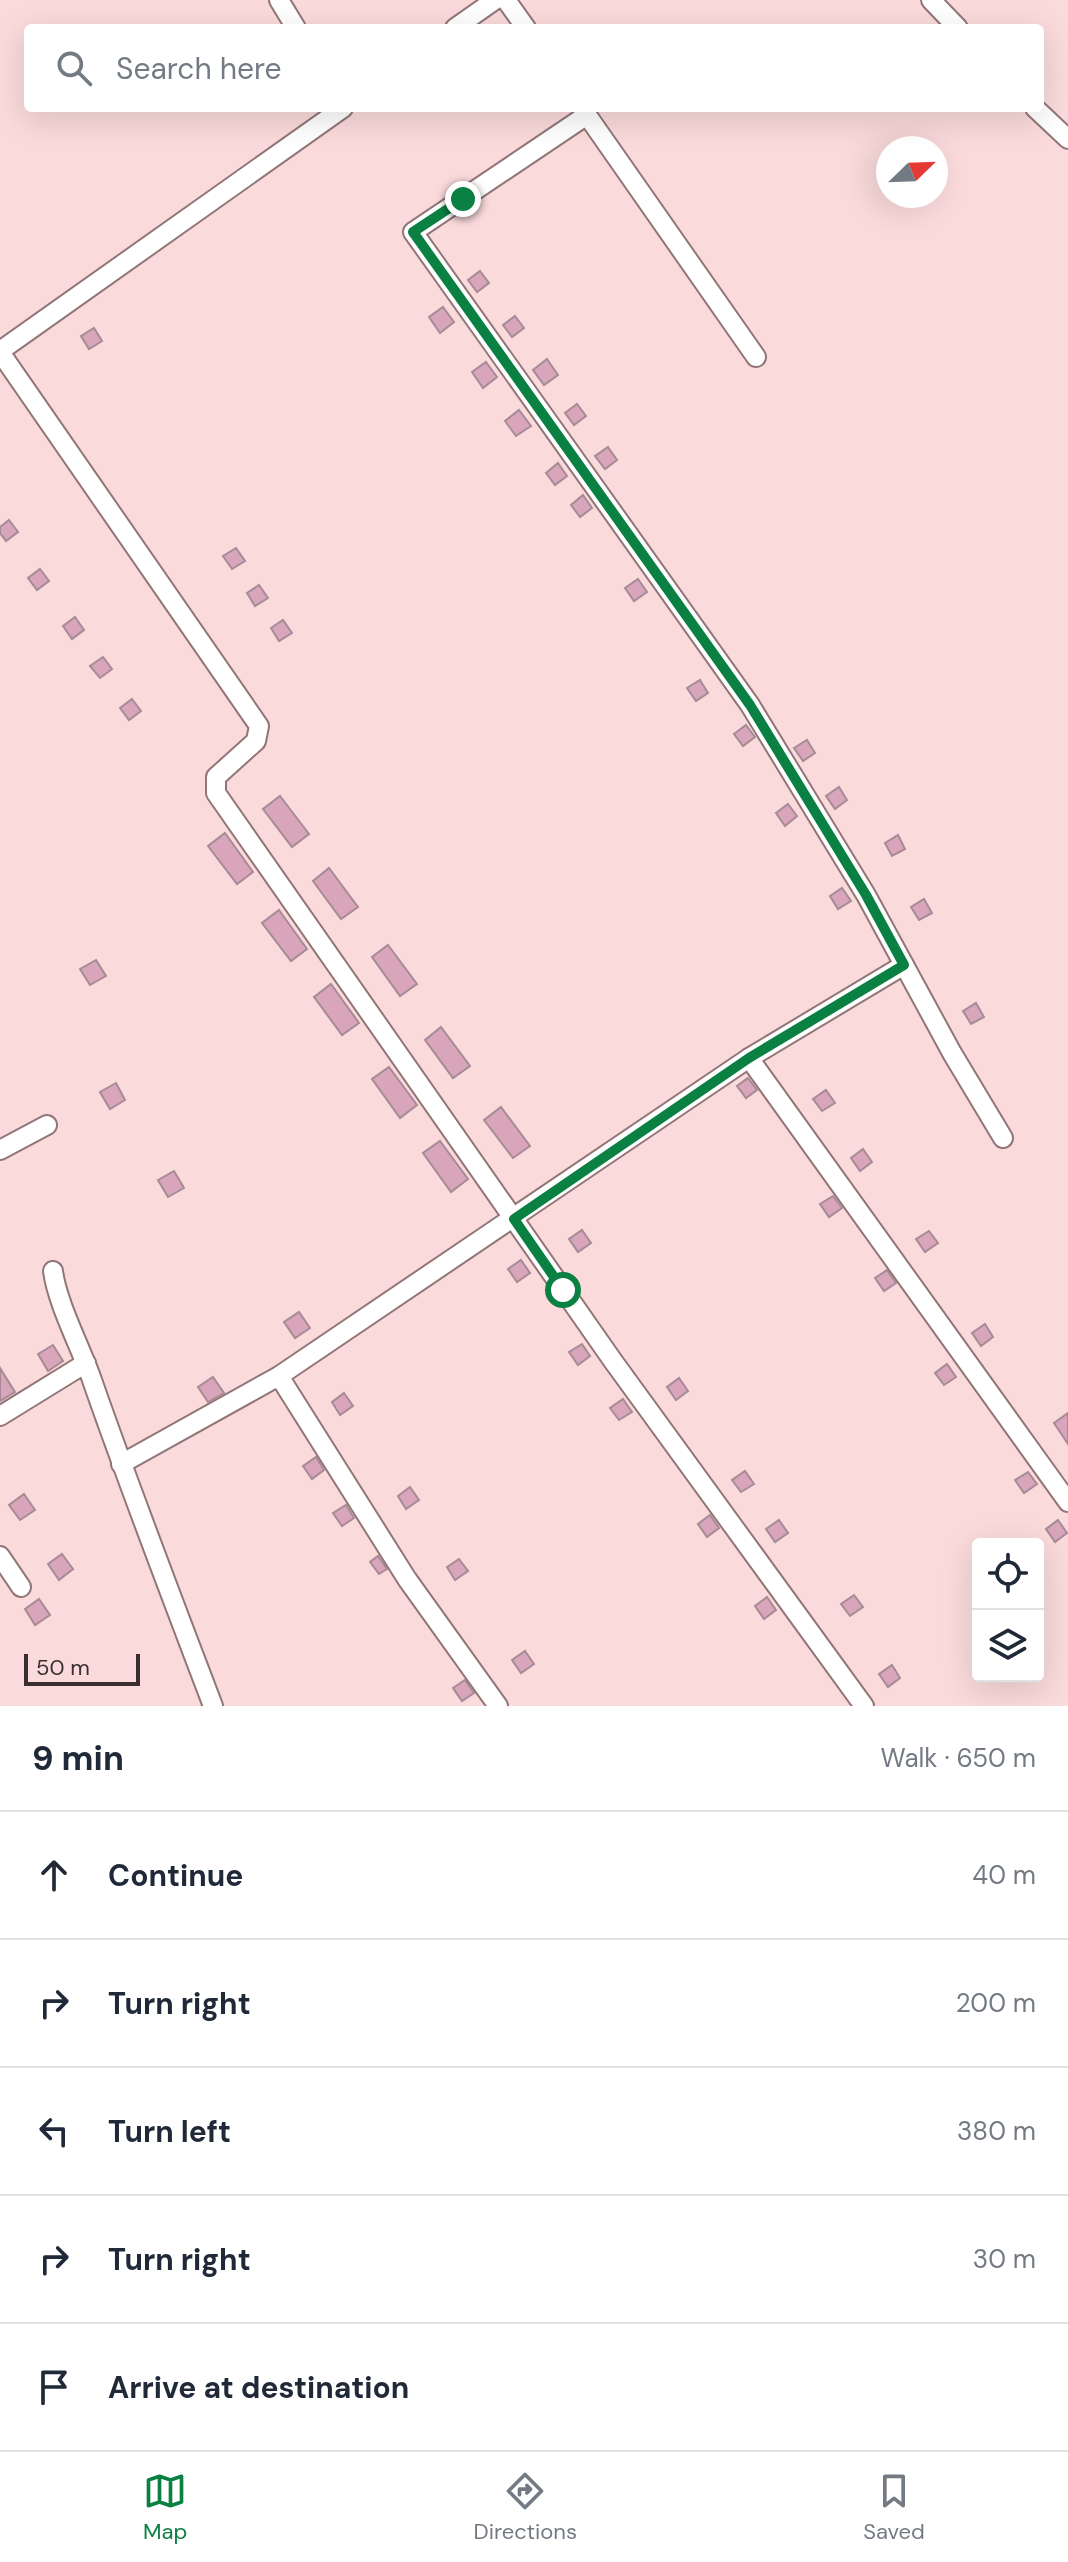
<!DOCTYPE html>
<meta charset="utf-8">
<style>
body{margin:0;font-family:"DM Sans",sans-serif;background:#f6f6f7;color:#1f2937}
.controls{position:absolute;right:24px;bottom:24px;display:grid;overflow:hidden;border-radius:8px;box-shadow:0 8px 32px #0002}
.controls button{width:72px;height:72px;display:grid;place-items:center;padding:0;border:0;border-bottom:2px solid #e0e1e3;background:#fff;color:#1f2937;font:40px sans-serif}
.compass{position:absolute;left:876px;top:136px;width:72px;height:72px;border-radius:50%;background:#fff;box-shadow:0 8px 32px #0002;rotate:67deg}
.scale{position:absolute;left:24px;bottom:20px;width:116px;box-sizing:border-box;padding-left:8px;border:4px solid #3a2e2e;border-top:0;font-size:22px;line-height:28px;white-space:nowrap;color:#3a2e2e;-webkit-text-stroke:6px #fadadb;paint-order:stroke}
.stop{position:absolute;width:24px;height:24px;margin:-18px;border:6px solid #0b8043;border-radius:50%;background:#fff}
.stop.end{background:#0b8043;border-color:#fff;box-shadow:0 2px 8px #0008}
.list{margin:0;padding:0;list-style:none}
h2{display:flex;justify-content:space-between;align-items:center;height:104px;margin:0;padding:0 32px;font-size:34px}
h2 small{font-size:26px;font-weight:400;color:#747a83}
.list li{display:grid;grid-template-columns:52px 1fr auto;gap:24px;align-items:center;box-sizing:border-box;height:128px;padding:0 32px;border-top:2px solid #e0e1e3}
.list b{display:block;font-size:30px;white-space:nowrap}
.list em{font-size:26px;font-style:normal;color:#747a83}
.icon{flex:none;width:44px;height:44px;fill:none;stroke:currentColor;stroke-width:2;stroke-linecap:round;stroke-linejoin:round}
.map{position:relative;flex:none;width:1068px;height:1706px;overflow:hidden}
.search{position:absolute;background:#fff;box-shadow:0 8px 32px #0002;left:24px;right:24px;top:24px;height:88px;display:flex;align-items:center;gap:20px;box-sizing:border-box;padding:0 28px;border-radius:8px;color:#747a83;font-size:30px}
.sheet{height:744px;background:#fff}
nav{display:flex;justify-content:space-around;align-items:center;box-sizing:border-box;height:112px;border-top:2px solid #e0e1e3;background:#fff;font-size:22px;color:#747a83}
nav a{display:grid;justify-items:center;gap:4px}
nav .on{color:#0b8043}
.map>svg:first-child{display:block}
.building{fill:#d9a5bb;stroke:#a68b96;stroke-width:2}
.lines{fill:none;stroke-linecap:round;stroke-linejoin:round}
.street-casing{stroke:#927677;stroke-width:22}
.street{stroke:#fff;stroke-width:18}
.route{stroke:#0b8043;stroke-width:10}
</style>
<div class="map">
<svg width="1068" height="1706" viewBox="0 0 1068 1706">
<rect width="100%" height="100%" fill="#fadadb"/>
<g class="building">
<polygon points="480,271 489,283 477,292 468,280"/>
<polygon points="443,307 454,322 440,333 429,317"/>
<polygon points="515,316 524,328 512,337 503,325"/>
<polygon points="94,328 102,341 89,349 81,336"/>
<polygon points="547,359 558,375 544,385 533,370"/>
<polygon points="486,362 497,377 483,388 472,372"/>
<polygon points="577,404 586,416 574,425 565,413"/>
<polygon points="519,410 531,426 516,436 505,421"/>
<polygon points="608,447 617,460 605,469 595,456"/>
<polygon points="558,463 567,476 555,485 546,473"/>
<polygon points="583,495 592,508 580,517 571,505"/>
<polygon points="9,520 18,532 6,541 0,533 0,527"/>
<polygon points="236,548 245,561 232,569 223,556"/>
<polygon points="40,569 49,581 37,590 28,578"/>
<polygon points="638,579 647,592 634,601 625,588"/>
<polygon points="259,585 268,598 255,606 247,593"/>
<polygon points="75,617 84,630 72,639 63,626"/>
<polygon points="283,620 292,633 279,641 271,628"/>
<polygon points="103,657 112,669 100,678 90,666"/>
<polygon points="700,680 708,693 696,701 687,688"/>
<polygon points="132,699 141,711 129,720 120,708"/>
<polygon points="746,725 755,737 743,746 734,734"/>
<polygon points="807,740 815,753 803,761 794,748"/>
<polygon points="839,787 847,800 835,809 826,796"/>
<polygon points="280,796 309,834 292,847 263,809"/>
<polygon points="788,804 797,816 785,826 776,813"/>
<polygon points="225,833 253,872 237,884 208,846"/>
<polygon points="898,835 905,849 892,856 885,843"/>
<polygon points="329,868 358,907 341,919 313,881"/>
<polygon points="842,888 851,901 838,909 830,896"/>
<polygon points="924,899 932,913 919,920 911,907"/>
<polygon points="279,910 307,949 291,961 262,923"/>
<polygon points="388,945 417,984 400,996 372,957"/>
<polygon points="96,960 106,976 90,985 80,969"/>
<polygon points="331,984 359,1023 342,1035 314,997"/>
<polygon points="976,1003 984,1017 971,1024 963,1011"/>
<polygon points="441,1027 470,1066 453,1078 425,1040"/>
<polygon points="389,1067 417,1105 400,1118 372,1079"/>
<polygon points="748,1078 757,1090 746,1098 737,1086"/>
<polygon points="116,1083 125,1100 110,1109 100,1092"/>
<polygon points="826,1090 835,1103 822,1111 813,1099"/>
<polygon points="501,1107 530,1146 513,1158 484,1120"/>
<polygon points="440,1141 468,1179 451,1192 423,1153"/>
<polygon points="863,1149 872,1162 860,1171 851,1158"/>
<polygon points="174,1171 184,1188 168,1197 158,1180"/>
<polygon points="833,1196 842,1208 829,1217 820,1204"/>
<polygon points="582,1230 591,1243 578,1252 569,1239"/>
<polygon points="929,1231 938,1243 925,1252 916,1239"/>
<polygon points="521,1260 530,1273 517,1282 508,1269"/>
<polygon points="887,1270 896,1283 884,1291 875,1278"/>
<polygon points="299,1312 310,1328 295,1338 284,1322"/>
<polygon points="985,1324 993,1337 981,1346 972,1333"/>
<polygon points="582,1344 590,1356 578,1365 569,1352"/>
<polygon points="53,1345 63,1361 48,1371 38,1354"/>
<polygon points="947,1364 956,1377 944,1385 935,1373"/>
<polygon points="0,1368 15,1392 0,1401"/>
<polygon points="213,1377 224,1393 208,1402 198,1387"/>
<polygon points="679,1378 688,1391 676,1400 667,1387"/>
<polygon points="344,1393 353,1406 340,1415 332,1402"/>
<polygon points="623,1399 632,1412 619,1420 610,1408"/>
<polygon points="1068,1413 1068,1444 1054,1423"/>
<polygon points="316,1457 324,1470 312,1479 303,1466"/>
<polygon points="745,1471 754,1484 741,1492 732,1480"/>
<polygon points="1028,1472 1037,1484 1024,1493 1015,1480"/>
<polygon points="410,1487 419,1500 406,1509 398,1496"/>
<polygon points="24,1494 35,1510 20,1520 9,1505"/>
<polygon points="346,1505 354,1518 342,1526 333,1513"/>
<polygon points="710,1515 719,1528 707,1537 698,1524"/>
<polygon points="779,1520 788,1533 775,1542 766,1529"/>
<polygon points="1058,1520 1067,1533 1055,1542 1046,1529"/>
<polygon points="62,1554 73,1569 59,1580 48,1564"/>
<polygon points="378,1556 387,1569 379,1574 370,1562"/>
<polygon points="459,1559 468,1571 455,1580 447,1567"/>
<polygon points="854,1595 863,1607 850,1616 841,1604"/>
<polygon points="767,1597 776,1610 764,1619 755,1606"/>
<polygon points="39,1599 50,1615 35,1625 25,1609"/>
<polygon points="525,1651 534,1664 521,1673 512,1660"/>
<polygon points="892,1665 900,1678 888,1687 879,1674"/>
<polygon points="465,1680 474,1693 462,1701 453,1688"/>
</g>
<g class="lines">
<defs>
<g id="street">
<polyline points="279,0 296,28"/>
<polyline points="506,0 526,28"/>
<polyline points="931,0 958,28"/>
<polyline points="455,28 495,0"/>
<polyline points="582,108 756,357"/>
<polyline points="1035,108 1068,139"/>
<polyline points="587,115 413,232 750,705 866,895 952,1053 1003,1138"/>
<polyline points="0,351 343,108"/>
<polyline points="0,352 259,726 256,741 216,777 216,793 613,1361 864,1706"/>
<polyline points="749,1058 1068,1502"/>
<polyline points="0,1150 47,1125"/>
<path d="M53 1271C57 1303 81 1348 92 1380 130 1489 172 1598 213 1706"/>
<polyline points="279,1376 407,1579 498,1706"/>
<polyline points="0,1416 86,1363"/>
<polyline points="121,1464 279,1376 749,1058 904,965"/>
<polyline points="0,1556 21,1587"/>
</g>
</defs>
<use href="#street" class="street-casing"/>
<use href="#street" class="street"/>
</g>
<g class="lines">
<polyline class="route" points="463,199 413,232 750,705 866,895 904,965 749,1058 514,1219 563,1290"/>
</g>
</svg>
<div class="controls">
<button><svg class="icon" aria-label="locate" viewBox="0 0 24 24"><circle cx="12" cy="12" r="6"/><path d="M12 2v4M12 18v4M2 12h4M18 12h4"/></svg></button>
<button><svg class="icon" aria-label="layers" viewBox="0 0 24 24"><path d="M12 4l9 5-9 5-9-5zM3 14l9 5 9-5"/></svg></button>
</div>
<svg class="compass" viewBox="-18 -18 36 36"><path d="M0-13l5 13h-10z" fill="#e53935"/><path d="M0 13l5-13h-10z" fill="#747a83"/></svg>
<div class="scale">50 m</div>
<div class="stop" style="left:563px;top:1290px"></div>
<div class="stop end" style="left:463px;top:199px"></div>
<div class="search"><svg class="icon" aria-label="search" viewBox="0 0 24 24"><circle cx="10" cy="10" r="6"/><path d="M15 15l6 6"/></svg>Search here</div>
</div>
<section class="sheet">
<h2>9 min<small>Walk · 650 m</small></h2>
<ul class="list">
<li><svg class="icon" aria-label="ahead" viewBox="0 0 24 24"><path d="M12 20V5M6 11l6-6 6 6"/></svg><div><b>Continue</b></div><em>40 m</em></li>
<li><svg class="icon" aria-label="right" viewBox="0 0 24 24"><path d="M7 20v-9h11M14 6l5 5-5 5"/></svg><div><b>Turn right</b></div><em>200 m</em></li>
<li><svg class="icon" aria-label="left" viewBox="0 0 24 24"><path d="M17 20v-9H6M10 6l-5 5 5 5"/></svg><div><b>Turn left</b></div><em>380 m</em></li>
<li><svg class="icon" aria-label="right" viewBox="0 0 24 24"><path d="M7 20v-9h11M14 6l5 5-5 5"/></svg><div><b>Turn right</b></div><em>30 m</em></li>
<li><svg class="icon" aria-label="arrive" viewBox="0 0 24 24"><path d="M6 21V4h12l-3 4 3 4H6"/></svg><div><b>Arrive at destination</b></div></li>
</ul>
</section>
<nav>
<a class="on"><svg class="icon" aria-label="map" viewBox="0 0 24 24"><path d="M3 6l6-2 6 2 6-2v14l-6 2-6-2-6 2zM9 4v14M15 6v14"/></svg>Map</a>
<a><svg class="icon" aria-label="directions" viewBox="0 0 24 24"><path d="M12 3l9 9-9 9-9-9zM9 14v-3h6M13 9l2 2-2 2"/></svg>Directions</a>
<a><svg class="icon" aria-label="saved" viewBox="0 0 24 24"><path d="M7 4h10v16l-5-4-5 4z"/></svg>Saved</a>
</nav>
